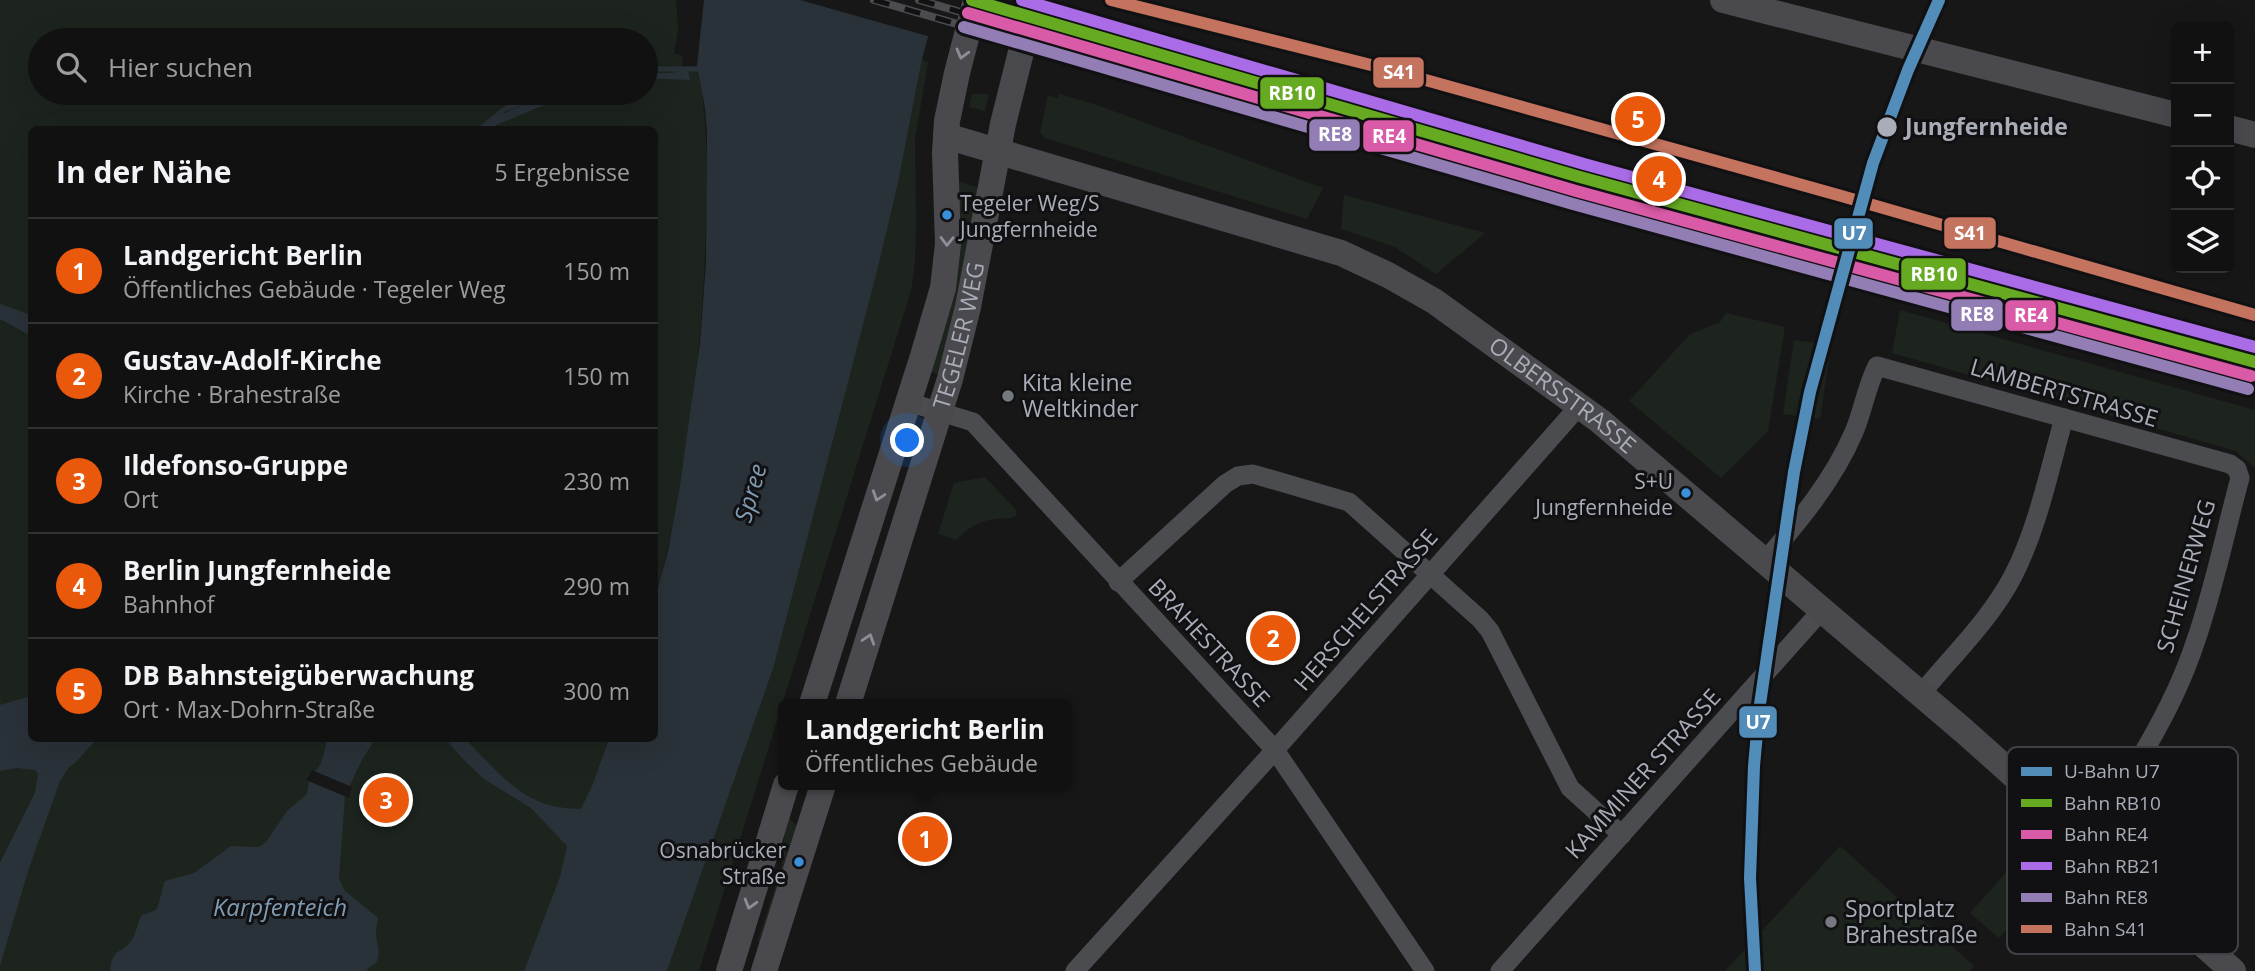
<!DOCTYPE html>
<html lang="de">
<meta charset="utf-8">
<style>
body{margin:0;font-family:"Open Sans",sans-serif;background:#1e1f1f;color:#f1f3f6}
.controls{position:absolute;right:21px;top:21px;display:grid;overflow:hidden;border-radius:10px;box-shadow:0 7px 28px #0002}
.controls button{width:63px;height:63px;display:grid;place-items:center;padding:0;border:0;border-bottom:2px solid #303131;background:#111;color:#f1f3f6;font:35px sans-serif}
.you{position:absolute;left:908px;top:441px;width:24px;height:24px;margin:-18px;border:5px solid #fff;border-radius:50%;background:#1a73e8;box-shadow:0 0 0 10px #1a73e833}
.badge{display:grid;place-items:center;width:46px;height:46px;border-radius:50%;background:#ea580c;color:#fff;font-size:23px;font-weight:700}
.pin{position:absolute;translate:-50% -50%;border:4px solid #fff;box-shadow:0 2px 7px #0006}
.popup{position:absolute;left:778px;top:699px;width:294px;height:91px;box-sizing:border-box;display:grid;place-content:center;border-radius:10px;background:#111;filter:drop-shadow(0 2px 5px #0005);font-size:23px;white-space:nowrap;color:#9c9d9f}
.popup b{font-size:26px;color:#f1f3f6}
.popup::after{content:'';position:absolute;left:50%;top:100%;margin-left:-14px;border:14px solid transparent;border-top-color:#111}
.list{margin:0;padding:0;list-style:none}
h2{display:flex;justify-content:space-between;align-items:center;height:91px;margin:0;padding:0 28px;font-size:30px}
h2 small{font-size:23px;font-weight:400;color:#9c9d9f}
.list li{display:grid;grid-template-columns:46px 1fr auto;gap:21px;align-items:center;box-sizing:border-box;height:105px;padding:0 28px;border-top:2px solid #303131}
.list b{display:block;font-size:26px;white-space:nowrap}
.list p{margin:0;font-size:23px;white-space:nowrap;color:#9c9d9f}
.list em{font-size:23px;font-style:normal;color:#9c9d9f}
.icon{flex:none;width:38px;height:38px;fill:none;stroke:currentColor;stroke-width:2;stroke-linecap:round;stroke-linejoin:round}
.map{position:relative;flex:none;width:2255px;height:971px;overflow:hidden}
.search{position:absolute;background:#111;box-shadow:0 7px 28px #0002;left:28px;top:28px;width:630px;height:77px;display:flex;align-items:center;gap:18px;box-sizing:border-box;padding:0 24px;border-radius:38px;color:#9c9d9f;font-size:26px}
.panel{position:absolute;background:#111;box-shadow:0 7px 28px #0002;left:28px;top:126px;width:630px;height:616px;border-radius:10px}
.map>svg:first-child{display:block}
.green{fill:#1d241e;fill-rule:evenodd}
.water{fill:#2a3239}
.pier{fill:#171717}
.lines{fill:none;stroke-linecap:round;stroke-linejoin:round}
.stream{stroke:#2a3239;stroke-width:5}
.street{stroke:#4b4c50;stroke-width:19}
.secondary{stroke:#4a4a4e;stroke-width:26}
.rail-casing{stroke:#4b4c4f;stroke-width:8}
.rail{stroke:#111113;stroke-width:5;stroke-dasharray:16;stroke-linecap:butt}
.rail-1-casing{stroke:#111113;stroke-width:18}
.rail-2-casing{stroke:#111113;stroke-width:18}
.rail-3-casing{stroke:#111113;stroke-width:18}
.rail-4-casing{stroke:#111113;stroke-width:18}
.rail-5-casing{stroke:#111113;stroke-width:18}
.rail-1{stroke:#6a2;stroke-width:12}
.rail-2{stroke:#d95aa6;stroke-width:12}
.rail-3{stroke:#aa6be7;stroke-width:12}
.rail-4{stroke:#927eb5;stroke-width:12}
.rail-5{stroke:#c4735e;stroke-width:12}
.metro-1-casing{stroke:#111113;stroke-width:18}
.metro-1{stroke:#528dba;stroke-width:12}
.oneway{stroke:#8c8f98}
.stop-dot{fill:#a8adb8;stroke:#111113;stroke-width:2.5}
.bus-dot{fill:#3a90db;stroke:#111113;stroke-width:2.5}
.poi-dot{fill:#757880;stroke:#111113;stroke-width:2.5}
.labels{text-anchor:middle;stroke-width:6;stroke-linejoin:round;paint-order:stroke}
.bus-label{font-size:21px;fill:#a8adb8;stroke:#111113;text-anchor:end}
.stop-label{font-size:23px;font-weight:bold;fill:#a8adb8;stroke:#111113;text-anchor:start}
.street-label{font-size:23px;fill:#a8adb8;stroke:#111113}
.poi-label{font-size:23px;fill:#a8adb8;stroke:#111113;text-anchor:start}
.water-label{font-size:24px;font-style:italic;fill:#7f9bb3;stroke:#111113}
.key{fill:#111113;stroke:#3e4045;stroke-width:2}
.key-label{font-size:19px;fill:#a8adb8}
.line-badge{stroke:#111113;stroke-width:2.5}
.badge-label{font-size:19px;text-anchor:middle;font-weight:bold;fill:#fff}
</style>
<div class="map">
<svg width="2255" height="971" viewBox="0 0 2255 971">
<rect width="100%" height="100%" fill="#171717"/>
<g class="green">
<path d="M0 0H676L678 29 674 53 683 56 682 67 697 66C708 116 707 164 706 214 705 294 698 373 685 452 678 501 669 550 655 598L654 130H32V738L609 739 592 786 567 844C566 882 539 935 524 971H0ZM40 40H646V93H40Z"/>
<polygon points="922,59 928,63 915,138 916,222 915,263 911,291 699,971 667,971 773,669 898,183"/>
<polygon points="972,94 989,94 985,111 969,107"/>
<polygon points="1059,94 1097,105 1323,188 1307,219 1045,138 1040,133 1048,95 1058,98"/>
<polygon points="954,180 980,188 942,375 927,371"/>
<polygon points="1344,195 1485,233 1436,274 1395,247 1341,229"/>
<polygon points="1900,310 2255,410 2255,468 2236,451 1892,353"/>
<polygon points="1726,313 1785,327 1768,431 1721,478 1629,401 1690,334 1720,322"/>
<polygon points="1794,340 1831,345 1820,419 1783,414"/>
<path d="M985 477 1016 510V516C1009 520 1003 517 995 519 978 521 967 529 956 540L938 534 954 483Z"/>
<polygon points="788,817 799,828 764,944 757,942 782,866 784,834"/>
<polygon points="1840,846 1974,966 1970,971 1725,971"/>
<polygon points="2014,863 2043,888 1999,938 1970,913"/>
</g>
<g class="water">
<path d="M704 0H938L922 59 898 183 877 271 773 669 667 971H524L560 877 567 846 531 808 484 779 465 761 445 739H465C503 776 523 809 581 809L592 786 609 739 654 738 655 598 668 551 680 485 700 343 706 263 707 131 705 108 697 66Z"/>
<polygon points="680,71 688,71 690,80 646,78 646,73 672,73"/>
<polygon points="553,93 573,93 487,129 474,129 515,108"/>
<polygon points="0,304 31,315 31,336 0,319"/>
<polygon points="31,696 32,738 97,739 74,764 69,767 60,781 28,871 0,966 0,863 35,793 38,774 35,770 17,768 0,771 0,705"/>
<path d="M327 739H375L362 760 345 795 339 878 345 891 378 918C377 924 376 930 376 936 378 950 384 961 368 968L367 971H110C112 947 122 954 131 941 137 933 137 923 142 915L156 910C161 900 161 890 165 881L194 873 231 846 259 847 266 842 287 811 307 794 310 775C323 768 324 752 327 739Z"/>
</g>
<g class="pier">
<polygon points="800,0 941,0 931,37"/>
<polygon points="312,770 352,787 349,798 306,780"/>
</g>
<g class="lines">
<g class="stream">
<polyline points="646,69 703,69"/>
<polyline points="479,130 505,109 545,93"/>
</g>
<g class="street">
<polyline points="908,402 973,422 1275,750 1425,971"/>
<path d="M1765 561C1799 521 1833 481 1854 432 1863 411 1866 388 1877 366L2230 464 2237 469 2240 478C2225 533 2214 589 2195 643 2174 707 2127 786 2084 838"/>
<polyline points="1118,582 1225,484 1238,476 1253,474 1349,502 1480,619 1490,631 1570,788 1622,835"/>
<path d="M1921 694C1952 656 1990 620 2013 576 2038 527 2049 471 2064 418"/>
<polyline points="1075,971 1275,750 1580,405"/>
<polyline points="1500,971 1822,610"/>
</g>
<g class="secondary">
<polyline points="1723,0 2176,115"/>
<polyline points="2229,128 2255,135"/>
<path id="s1" d="M946 136 1341 253 1388 275 1434 301 1600 421 1964 731 2233 971"/>
<polyline points="812,704 923,356 943,288 948,244 945,152 947,121 957,73 976,0"/>
<path id="s2" d="M848 704 950 379 968 307 1003 124 1034 0"/>
<polyline points="729,971 786,785"/>
<polyline points="764,971 823,785"/>
</g>
<defs>
<g id="rail">
<polyline points="874,0 1741,250 2255,389"/>
<polyline points="919,0 1744,239 2168,355"/>
</g>
</defs>
<use href="#rail" class="rail-casing"/>
<use href="#rail" class="rail"/>
<defs>
<polyline id="rail-1" points="972,0 1580,177 2255,362"/>
<polyline id="rail-2" points="968,13 1576,191 2251,376"/>
<polyline id="rail-3" points="1022,0 1584,164 2255,347"/>
<polyline id="rail-4" points="964,27 1573,204 2248,389"/>
<polyline id="rail-5" points="1111,0 1379,67 1838,195 2255,315"/>
</defs>
<use href="#rail-1" class="rail-1-casing"/>
<use href="#rail-2" class="rail-2-casing"/>
<use href="#rail-3" class="rail-3-casing"/>
<use href="#rail-4" class="rail-4-casing"/>
<use href="#rail-5" class="rail-5-casing"/>
<use href="#rail-1" class="rail-1"/>
<use href="#rail-2" class="rail-2"/>
<use href="#rail-3" class="rail-3"/>
<use href="#rail-4" class="rail-4"/>
<use href="#rail-5" class="rail-5"/>
<defs>
<polyline id="metro-1" points="1755,971 1750,878 1754,766 1759,711 1794,472 1810,392 1873,163 1908,70 1939,0"/>
</defs>
<use href="#metro-1" class="metro-1-casing"/>
<use href="#metro-1" class="metro-1"/>
</g>
<defs><path id="oneway-chevron" d="M-2-3.5L2.5 0L-2 3.5" fill="none" stroke-width="1.6" stroke-linecap="round" stroke-linejoin="round" transform="scale(1.75)"/></defs>
<g class="oneway">
<use href="#oneway-chevron" transform="translate(962 54) rotate(105)"/>
<use href="#oneway-chevron" transform="translate(947 241) rotate(91)"/>
<use href="#oneway-chevron" transform="translate(878 496) rotate(108)"/>
<use href="#oneway-chevron" transform="translate(869 639) rotate(-72)"/>
<use href="#oneway-chevron" transform="translate(750 904) rotate(106)"/>
</g>
<circle class="stop-dot" cx="1887" cy="127" r="11"/>
<g class="bus-dot">
<circle cx="947" cy="215" r="6"/>
<circle cx="1686" cy="493" r="6"/>
<circle cx="799" cy="862" r="6"/>
</g>
<g class="poi-dot">
<circle cx="1008" cy="396" r="7"/>
<circle cx="1831" cy="922" r="7"/>
</g>
<g class="labels">
<g class="bus-label">
<text x="960" y="211" text-anchor="start">Tegeler Weg/S<tspan x="960" dy="26">Jungfernheide</tspan></text>
<text x="1673" y="489">S+U<tspan x="1673" dy="26">Jungfernheide</tspan></text>
<text x="786" y="858">Osnabrücker<tspan x="786" dy="26">Straße</tspan></text>
</g>
<g class="stop-label">
<text x="1905" y="135">Jungfernheide</text>
</g>
<g class="street-label">
<text dy="8" stroke="none"><textPath href="#s2" startOffset="385">TEGELER WEG</textPath></text>
<text transform="translate(2064 393) rotate(16)" y="8">LAMBERTSTRASSE</text>
<text dy="8" stroke="none"><textPath href="#s1" startOffset="676">OLBERSSTRASSE</textPath></text>
<text transform="translate(2186 576) rotate(-74)" y="8">SCHEINERWEG</text>
<text transform="translate(1366 610) rotate(-49)" y="8">HERSCHELSTRASSE</text>
<text transform="translate(1209 643) rotate(47)" y="8">BRAHESTRASSE</text>
<text transform="translate(1643 774) rotate(-48)" y="8">KAMMINER STRASSE</text>
</g>
<g class="poi-label">
<text x="1022" y="391">Kita kleine<tspan x="1022" dy="26">Weltkinder</tspan></text>
<text x="1845" y="917">Sportplatz<tspan x="1845" dy="26">Brahestraße</tspan></text>
</g>
<g class="water-label">
<text transform="translate(751 493) rotate(-74)" y="8">Spree</text>
<text x="280" y="916">Karpfenteich</text>
</g>
</g>
<rect x="2007" y="747" width="231" height="207" rx="10" class="key"/>
<rect x="2021" y="767" width="31" height="9" fill="#528dba"/>
<rect x="2021" y="799" width="31" height="8" fill="#6a2"/>
<rect x="2021" y="830" width="31" height="9" fill="#d95aa6"/>
<rect x="2021" y="862" width="31" height="8" fill="#aa6be7"/>
<rect x="2021" y="893" width="31" height="9" fill="#927eb5"/>
<rect x="2021" y="925" width="31" height="8" fill="#c4735e"/>
<g class="key-label">
<text x="2064" y="778">U-Bahn U7</text>
<text x="2064" y="810">Bahn RB10</text>
<text x="2064" y="841">Bahn RE4</text>
<text x="2064" y="873">Bahn RB21</text>
<text x="2064" y="904">Bahn RE8</text>
<text x="2064" y="936">Bahn S41</text>
</g>
<g class="line-badge">
<rect x="1372" y="56" width="53" height="33" rx="7" fill="#c4735e"/>
<rect x="1259" y="76" width="66" height="34" rx="7" fill="#6a2"/>
<rect x="1308" y="118" width="53" height="34" rx="7" fill="#927eb5"/>
<rect x="1362" y="119" width="53" height="34" rx="7" fill="#d95aa6"/>
<rect x="1943" y="216" width="54" height="34" rx="7" fill="#c4735e"/>
<rect x="1833" y="217" width="41" height="33" rx="7" fill="#528dba"/>
<rect x="1900" y="257" width="67" height="34" rx="7" fill="#6a2"/>
<rect x="1950" y="298" width="54" height="34" rx="7" fill="#927eb5"/>
<rect x="2004" y="299" width="53" height="33" rx="7" fill="#d95aa6"/>
<rect x="1738" y="705" width="40" height="34" rx="7" fill="#528dba"/>
</g>
<g class="badge-label">
<text x="1399" y="79">S41</text>
<text x="1292" y="100">RB10</text>
<text x="1335" y="141">RE8</text>
<text x="1389" y="143">RE4</text>
<text x="1970" y="240">S41</text>
<text x="1854" y="240">U7</text>
<text x="1934" y="281">RB10</text>
<text x="1977" y="321">RE8</text>
<text x="2031" y="322">RE4</text>
<text x="1758" y="729">U7</text>
</g>
</svg>
<div class="controls">
<button>+</button>
<button>−</button>
<button><svg class="icon" aria-label="locate" viewBox="0 0 24 24"><circle cx="12" cy="12" r="6"/><path d="M12 2v4M12 18v4M2 12h4M18 12h4"/></svg></button>
<button><svg class="icon" aria-label="layers" viewBox="0 0 24 24"><path d="M12 4l9 5-9 5-9-5zM3 14l9 5 9-5"/></svg></button>
</div>
<div class="you"></div>
<div class="pin badge" style="left:925px;top:839px">1</div>
<div class="popup"><b>Landgericht Berlin</b>Öffentliches Gebäude</div>
<div class="pin badge" style="left:1273px;top:638px">2</div>
<div class="pin badge" style="left:386px;top:800px">3</div>
<div class="pin badge" style="left:1659px;top:179px">4</div>
<div class="pin badge" style="left:1638px;top:119px">5</div>
<div class="search"><svg class="icon" aria-label="search" viewBox="0 0 24 24"><circle cx="10" cy="10" r="6"/><path d="M15 15l6 6"/></svg>Hier suchen</div>
<section class="panel">
<h2>In der Nähe<small>5 Ergebnisse</small></h2>
<ul class="list">
<li><span class="badge">1</span><div><b>Landgericht Berlin</b><p>Öffentliches Gebäude · Tegeler Weg</p></div><em>150 m</em></li>
<li><span class="badge">2</span><div><b>Gustav-Adolf-Kirche</b><p>Kirche · Brahestraße</p></div><em>150 m</em></li>
<li><span class="badge">3</span><div><b>Ildefonso-Gruppe</b><p>Ort</p></div><em>230 m</em></li>
<li><span class="badge">4</span><div><b>Berlin Jungfernheide</b><p>Bahnhof</p></div><em>290 m</em></li>
<li><span class="badge">5</span><div><b>DB Bahnsteigüberwachung</b><p>Ort · Max-Dohrn-Straße</p></div><em>300 m</em></li>
</ul>
</section>
</div>
